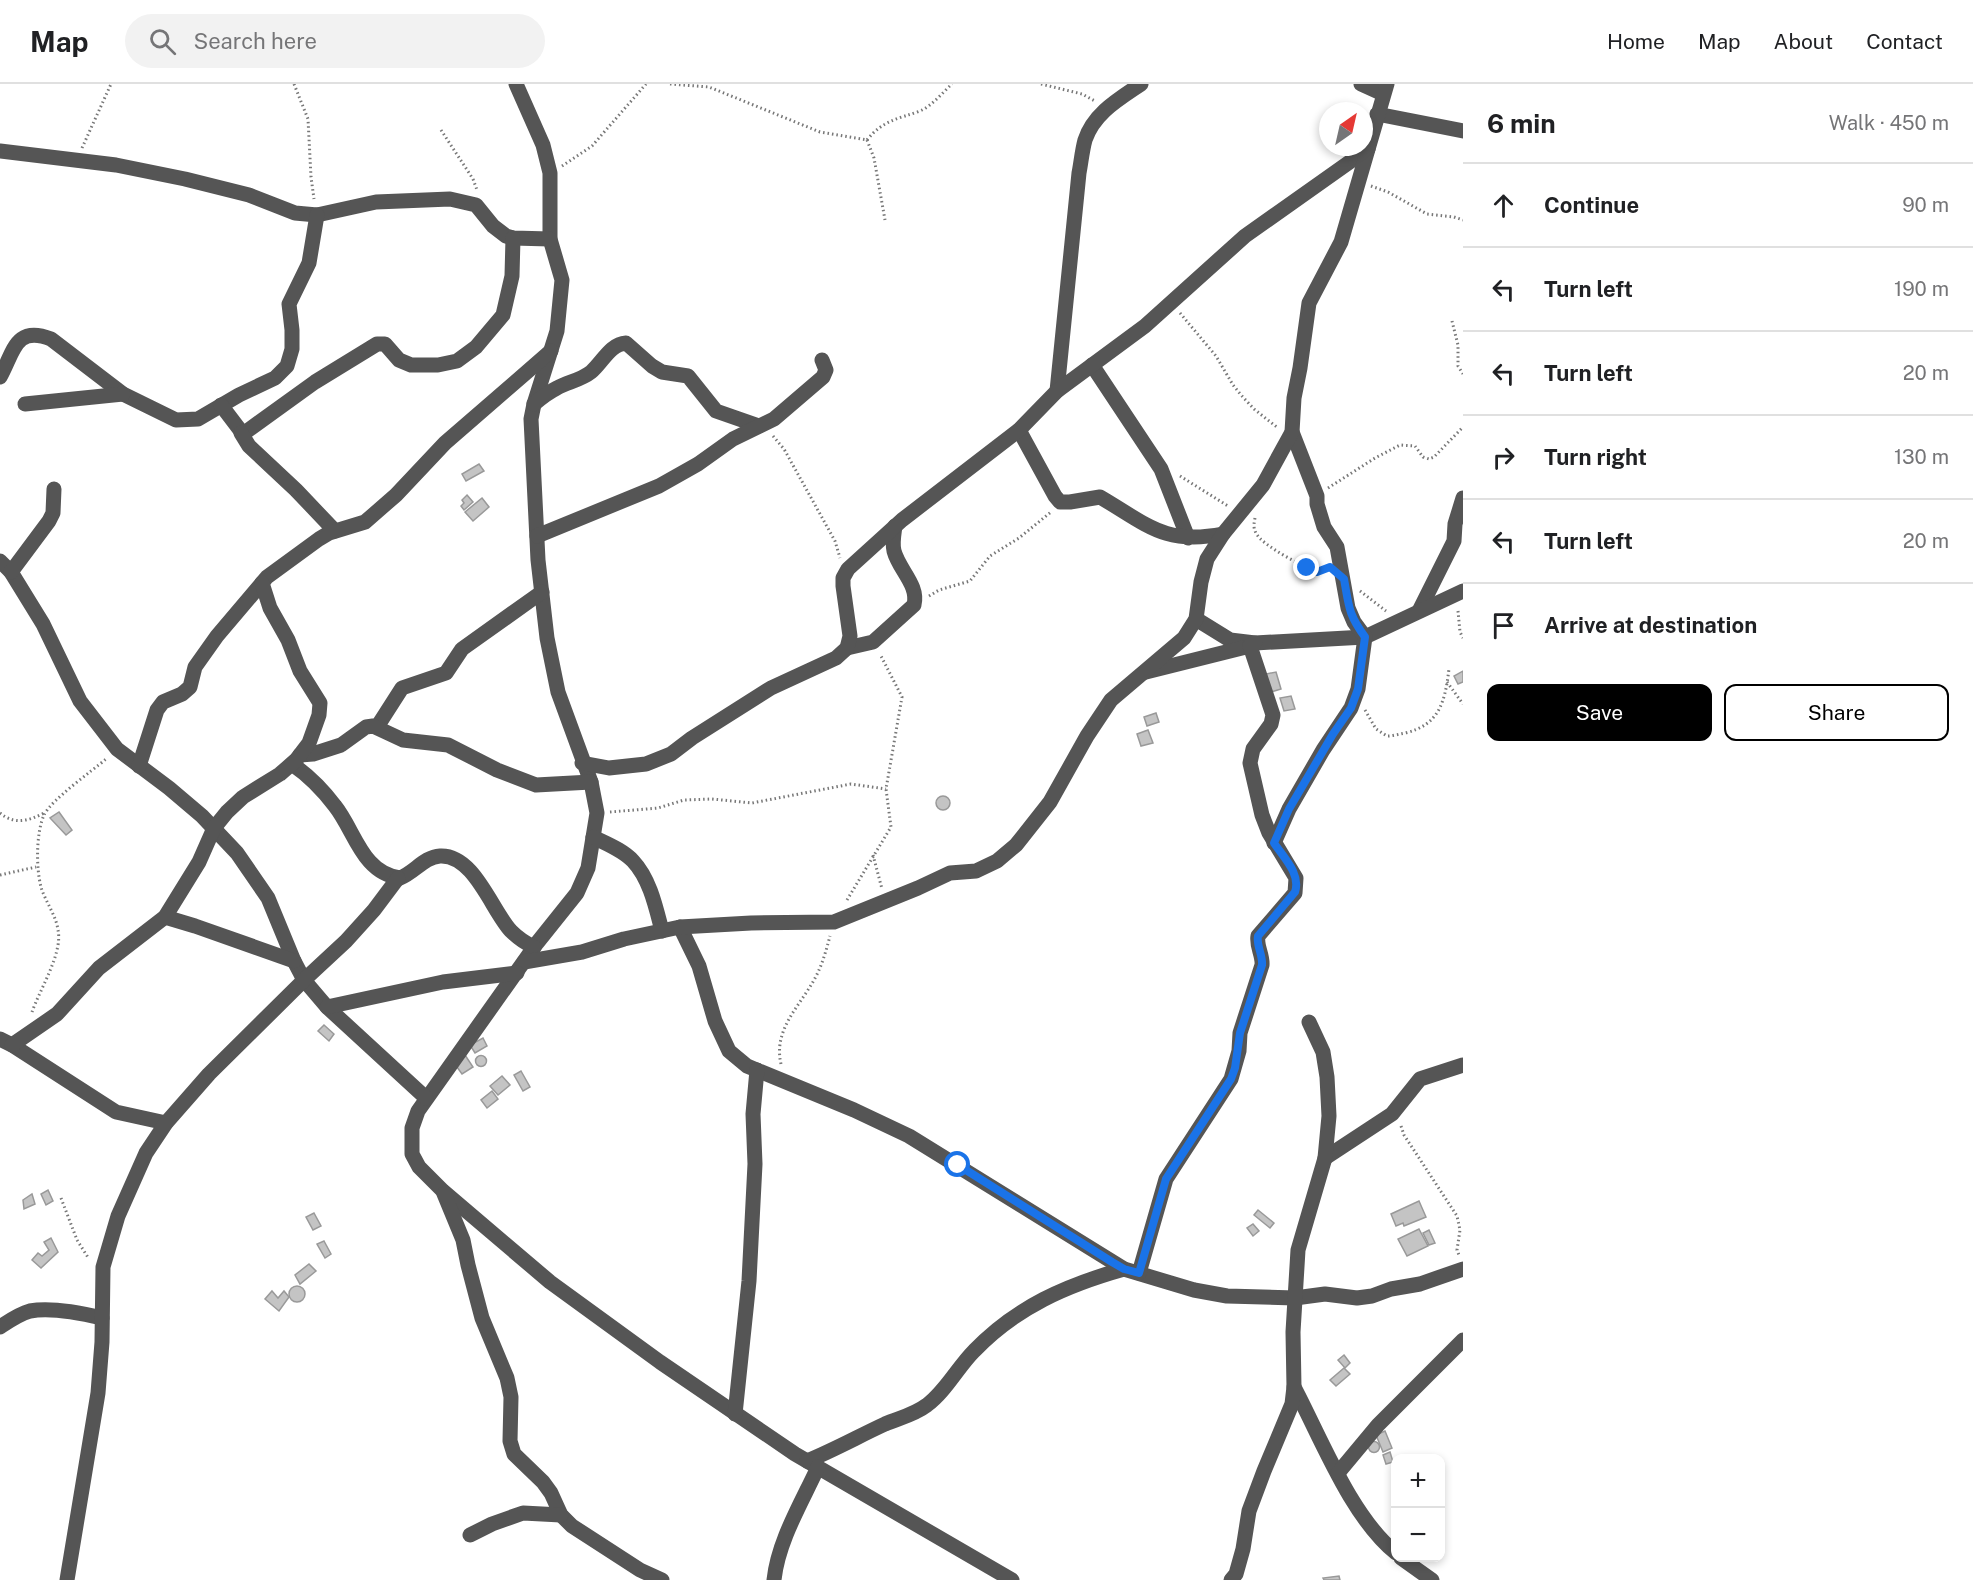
<!DOCTYPE html>
<meta charset="utf-8">
<style>
body{margin:0;font-family:"Public Sans",sans-serif;background:#f2f2f2;color:#202124}
.controls{position:absolute;right:18px;bottom:18px;display:grid;overflow:hidden;border-radius:12px;box-shadow:0 3px 9px #0003}
.controls button{width:54px;height:54px;display:grid;place-items:center;padding:0;border:0;border-bottom:2px solid #e0e0e0;background:#fff;color:#202124;font:30px sans-serif}
.compass{position:absolute;left:1319px;top:18px;width:54px;height:54px;border-radius:50%;background:#fff;box-shadow:0 3px 9px #0003;rotate:34deg}
.stop{position:absolute;width:18px;height:18px;margin:-14px;border:4px solid #1a73e8;border-radius:50%;background:#fff}
.stop.end{background:#1a73e8;border-color:#fff;box-shadow:0 2px 6px #0008}
.list{margin:0;padding:0;list-style:none}
h2{display:flex;justify-content:space-between;align-items:center;height:78px;margin:0;padding:0 24px;font-size:26px}
h2 small{font-size:20px;font-weight:400;color:#757577}
.list li{display:grid;grid-template-columns:39px 1fr auto;gap:18px;align-items:center;box-sizing:border-box;height:84px;padding:0 24px;border-top:2px solid #e0e0e0}
.list b{display:block;font-size:22px;white-space:nowrap}
.list em{font-size:20px;font-style:normal;color:#757577}
.actions{display:flex;gap:12px;padding:18px 24px}
.actions a{flex:1;padding:14px 0;border:2px solid #000;border-radius:12px;text-align:center;font-size:21px;color:#000}
.actions .main{background:#000;color:#fff}
.icon{flex:none;width:33px;height:33px;fill:none;stroke:currentColor;stroke-width:2;stroke-linecap:round;stroke-linejoin:round}
.map{position:relative;flex:none;width:1463px;height:1496px;overflow:hidden}
header{display:flex;align-items:center;gap:36px;box-sizing:border-box;height:84px;padding:0 30px;background:#fff;border-bottom:2px solid #e0e0e0}
header strong{font-size:28px}
nav{display:flex;gap:33px;margin-inline-start:auto;font-size:21px}
.search{width:420px;height:54px;background:#f2f2f2;display:flex;align-items:center;gap:15px;box-sizing:border-box;padding:0 21px;border-radius:33px;color:#757577;font-size:22px}
main{display:flex}
aside{flex:1;background:#fff}
.map>svg:first-child{display:block}
.building{fill:#c4c4c4;stroke:#999;stroke-width:1.5}
.lines{fill:none;stroke-linecap:round;stroke-linejoin:round}
.path{stroke:#777;stroke-width:3;stroke-dasharray:1.5 3;stroke-linecap:butt}
.minor{stroke:#555;stroke-width:15}
.route{stroke:#1a73e8;stroke-width:8}
</style>
<header>
<strong>Map</strong>
<div class="search"><svg class="icon" aria-label="search" viewBox="0 0 24 24"><circle cx="10" cy="10" r="6"/><path d="M15 15l6 6"/></svg>Search here</div>
<nav><a>Home</a><a>Map</a><a>About</a><a>Contact</a></nav>
</header>
<main>
<div class="map">
<svg width="1463" height="1496" viewBox="0 0 1463 1496">
<rect width="100%" height="100%" fill="#fff"/>
<g class="building">
<polygon points="479,380 484,387 466,397 462,390"/>
<polygon points="467,411 473,418 464,426 461,422 464,419 462,416"/>
<polygon points="482,414 489,423 473,437 465,428"/>
<polygon points="1463,587 1463,598 1458,600 1454,592"/>
<polygon points="1276,588 1281,605 1271,608 1266,590"/>
<polygon points="1291,612 1295,625 1284,627 1280,614"/>
<polygon points="1156,629 1159,638 1147,642 1144,633"/>
<polygon points="1148,646 1153,659 1141,662 1137,650"/>
<circle cx="943" cy="719" r="7"/>
<polygon points="59,728 72,746 66,751 50,734"/>
<polygon points="324,941 334,950 329,957 318,947"/>
<polygon points="483,954 487,962 475,969 470,961"/>
<polygon points="465,971 473,983 462,990 454,979"/>
<circle cx="481" cy="977" r="5.5"/>
<polygon points="521,987 530,1003 523,1007 514,991"/>
<polygon points="502,992 510,1001 498,1011 490,1002"/>
<polygon points="492,1007 498,1015 487,1024 481,1016"/>
<polygon points="48,1106 53,1117 46,1121 41,1110"/>
<polygon points="32,1110 35,1120 24,1125 23,1116"/>
<polygon points="1419,1117 1426,1133 1404,1142 1403,1139 1396,1142 1391,1130"/>
<polygon points="1258,1126 1274,1139 1270,1144 1254,1131"/>
<polygon points="314,1129 321,1142 313,1146 306,1133"/>
<polygon points="1253,1140 1259,1147 1253,1152 1247,1144"/>
<polygon points="1419,1145 1428,1162 1407,1172 1398,1155"/>
<polygon points="1429,1146 1435,1159 1429,1161 1423,1149"/>
<polygon points="51,1154 58,1168 41,1184 32,1176 38,1169 42,1172 49,1166 44,1158"/>
<polygon points="324,1157 331,1170 325,1174 317,1160"/>
<polygon points="309,1180 316,1187 300,1200 295,1191"/>
<circle cx="297" cy="1210" r="8"/>
<polygon points="272,1207 278,1214 284,1207 289,1213 279,1227 265,1215"/>
<polygon points="1344,1271 1350,1279 1345,1284 1338,1276"/>
<polygon points="1344,1284 1350,1290 1336,1302 1330,1296"/>
<polygon points="1385,1347 1392,1364 1383,1368 1376,1351"/>
<circle cx="1374" cy="1363" r="5.5"/>
<polygon points="1390,1368 1393,1378 1386,1380 1383,1371"/>
<polygon points="1339,1492 1340,1496 1324,1496 1323,1494"/>
</g>
<g class="lines">
<g class="path">
<polyline points="294,0 308,35 311,93 314,115"/>
<polyline points="670,0 709,3 820,48 867,56"/>
<polyline points="1041,0 1082,10 1095,17"/>
<polyline points="441,46 473,95 477,106"/>
<path d="M867 56C883 36 898 35 920 27 932 22 943 8 952 0"/>
<polyline points="867,56 874,74 885,136"/>
<polyline points="82,64 111,0"/>
<polyline points="562,82 592,62 646,0"/>
<polyline points="1371,102 1388,108 1427,130 1454,133 1463,136"/>
<polyline points="1180,229 1216,272 1233,301 1241,311 1254,325 1278,344"/>
<polyline points="1452,237 1458,261 1458,282 1463,290"/>
<polyline points="773,352 784,365 835,457 840,474"/>
<polyline points="1180,392 1228,422"/>
<polyline points="1328,404 1375,374 1400,361 1415,362 1423,373 1429,375 1434,373 1463,343"/>
<path d="M1255 434C1254 439 1253 444 1256 449 1261 461 1304 483 1317 488L1326 484"/>
<polyline points="1360,507 1386,527"/>
<polyline points="929,512 939,506 970,497 990,472 1019,454 1051,428"/>
<polyline points="1458,527 1460,548 1463,554"/>
<polyline points="1447,598 1463,620"/>
<path d="M1365 626 1376 645 1387 652C1393 652 1399 650 1405 649 1440 641 1445 617 1449 585"/>
<polyline points="610,728 658,724 684,716 712,715 752,719 851,700 886,705"/>
<path d="M0 729C14 741 29 737 44 729"/>
<polyline points="873,771 882,805"/>
<polyline points="0,791 36,783"/>
<polyline points="847,816 891,743 886,705 902,613 880,570"/>
<path d="M32 928C40 905 63 869 58 846 56 831 45 817 41 803 36 784 36 749 44 731 51 716 92 687 106 675"/>
<path d="M781 980C773 946 799 923 814 896 822 882 826 867 830 852"/>
<polyline points="1401,1042 1404,1051 1457,1132 1460,1146 1457,1166 1459,1171"/>
<polyline points="61,1114 77,1156 89,1175"/>
</g>
<g class="minor">
<polyline points="516,0 543,61 550,89 550,155 562,196 557,247 534,320 531,335 538,476 547,554 558,608 591,698 597,729 588,784 577,809 537,859 418,1027 412,1044 412,1070 419,1083 443,1107 550,1198 660,1278 795,1370 1012,1496"/>
<polyline points="1361,0 1383,10"/>
<polyline points="1377,30 1463,47"/>
<polyline points="0,67 116,81 185,95 249,111 295,129 317,131 376,118 450,115 476,121 493,142 506,152 513,154 550,155"/>
<polyline points="1092,281 1161,385 1188,454"/>
<path d="M0 293C14 268 15 241 51 255L123 310 176 336 198 335 239 311 275 294 287 282 292 265V246L289 220 309 179 317 131"/>
<path d="M1057 307 1079 89C1081 79 1082 67 1085 56 1094 29 1119 15 1141 0"/>
<polyline points="25,320 123,310"/>
<path d="M534 320C541 314 549 308 557 304 568 298 581 296 591 288 602 279 610 260 626 259L652 282 662 288 688 292 716 327 759 342"/>
<polyline points="221,321 243,350 315,298 377,260 385,260 399,276 411,281 438,281 457,277 476,263 503,231 512,192 513,154"/>
<path d="M1019 346 1055 412 1060 418H1070L1100 413C1148 441 1164 461 1223 450"/>
<polyline points="241,349 249,362 296,406 335,447"/>
<polyline points="537,452 659,402 698,380 733,355 774,335 823,293 826,286 822,276"/>
<polyline points="0,477 11,488 43,540 80,617 117,665 169,704 202,732 237,769 268,814 294,877 304,896 327,923 426,1014"/>
<polyline points="11,488 49,437 53,429 54,405"/>
<polyline points="1419,527 1454,457 1455,440 1463,414"/>
<polyline points="1196,535 1230,556 1255,559 1365,553 1463,507"/>
<path d="M847 564 873 558 914 521C919 501 899 486 894 467 892 459 894 450 895 442"/>
<polyline points="1146,588 1250,562"/>
<polyline points="377,643 402,604 446,589 462,565 542,508"/>
<polyline points="300,671 313,670 341,661 366,643 373,642 403,656 448,661 497,686 536,701 591,698"/>
<polyline points="582,679 609,684 646,680 671,670 692,654 771,604 836,574 847,564 850,552 843,502 843,494 848,485 902,436 1019,346 1057,307 1145,242 1245,152 1368,65"/>
<path d="M292 680C308 691 323 706 335 722 355 747 362 789 400 794 415 788 424 773 440 772 474 770 492 827 511 847 518 854 525 859 534 863"/>
<polyline points="139,682 157,626 163,618 182,610 190,603 195,583 217,552 267,493 319,455 329,449 365,438 396,411 445,359 551,267"/>
<path d="M593 753C607 760 623 766 633 777 650 795 656 824 662 847"/>
<polyline points="1274,759 1289,725 1323,666 1351,624 1358,605 1365,553 1354,538 1348,524 1337,463 1324,443 1317,420 1317,412 1292,348"/>
<polyline points="165,833 195,842 294,877"/>
<polyline points="680,843 699,882 715,937 729,967 747,982 854,1026 909,1052 1124,1185 1194,1206 1227,1212 1295,1214 1325,1210 1357,1214 1372,1212 1391,1205 1420,1200 1463,1185"/>
<polyline points="524,878 582,868 624,855 680,843 751,839 834,838 918,804 950,789 976,787 997,777 1016,761 1050,718 1087,652 1111,616 1184,554 1196,535 1201,498 1207,475 1223,450 1263,401 1292,348 1294,314 1300,284 1309,219 1341,158 1387,0"/>
<polyline points="327,923 443,898 517,889"/>
<polyline points="0,955 12,961 116,1028 166,1039"/>
<polyline points="12,961 57,930 99,884 165,833 199,778 214,744 227,728 243,713 280,690 296,676 309,659 319,631 320,619 300,587 288,556 270,524 262,499"/>
<polyline points="1325,1074 1392,1030 1420,995 1463,981"/>
<polyline points="444,1110 463,1156 468,1181 482,1234 507,1294 511,1313 510,1357 514,1370 543,1398 551,1409 561,1431 572,1442 640,1486 662,1496"/>
<path d="M1139 1189 1166 1095 1231 995 1239 967 1240 949 1262 881C1263 871 1256 862 1258 852L1295 809 1296 794 1269 749 1262 731 1250 679 1253 665 1271 640 1273 631 1250 562 1255 559"/>
<path d="M0 1243C9 1237 19 1230 30 1227 52 1223 81 1229 102 1234"/>
<path d="M1294 1303C1321 1354 1351 1433 1396 1469"/>
<polyline points="735,1330 749,1197 755,1080 753,1030 757,986"/>
<path d="M807 1377C834 1366 859 1352 885 1340 899 1334 914 1331 927 1321 945 1308 958 1283 974 1267 1016 1223 1067 1201 1124 1185"/>
<polyline points="1338,1389 1378,1341 1463,1256"/>
<polyline points="470,1451 492,1440 523,1429 561,1431"/>
<polyline points="1401,1474 1432,1496"/>
<polyline points="67,1496 98,1309 102,1258 103,1183 118,1132 146,1069 166,1039 209,990 304,896 346,857 374,826 398,794"/>
<path d="M774 1496C778 1457 802 1418 818 1383"/>
<polyline points="1231,1496 1236,1490 1243,1465 1249,1427 1264,1387 1292,1320 1294,1303 1293,1248 1298,1166 1325,1074 1329,1032 1327,993 1323,968 1309,938"/>
</g>
</g>
<g class="lines">
<path class="route" d="M958 1081 1112 1178 1124 1185 1139 1189 1166 1095 1231 995 1235 984 1240 949 1262 881C1263 871 1256 861 1258 852L1295 808C1301 790 1284 774 1274 759L1289 725 1333 650 1351 624 1358 605 1365 553C1348 530 1349 522 1344 495L1330 483 1317 488 1307 484"/>
</g>
</svg>
<div class="controls">
<button>+</button>
<button>−</button>
</div>
<svg class="compass" viewBox="-18 -18 36 36"><path d="M0-13l5 13h-10z" fill="#e53935"/><path d="M0 13l5-13h-10z" fill="#757577"/></svg>
<div class="stop" style="left:958px;top:1081px"></div>
<div class="stop end" style="left:1307px;top:484px"></div>
</div>
<aside>
<h2>6 min<small>Walk · 450 m</small></h2>
<ul class="list">
<li><svg class="icon" aria-label="ahead" viewBox="0 0 24 24"><path d="M12 20V5M6 11l6-6 6 6"/></svg><div><b>Continue</b></div><em>90 m</em></li>
<li><svg class="icon" aria-label="left" viewBox="0 0 24 24"><path d="M17 20v-9H6M10 6l-5 5 5 5"/></svg><div><b>Turn left</b></div><em>190 m</em></li>
<li><svg class="icon" aria-label="left" viewBox="0 0 24 24"><path d="M17 20v-9H6M10 6l-5 5 5 5"/></svg><div><b>Turn left</b></div><em>20 m</em></li>
<li><svg class="icon" aria-label="right" viewBox="0 0 24 24"><path d="M7 20v-9h11M14 6l5 5-5 5"/></svg><div><b>Turn right</b></div><em>130 m</em></li>
<li><svg class="icon" aria-label="left" viewBox="0 0 24 24"><path d="M17 20v-9H6M10 6l-5 5 5 5"/></svg><div><b>Turn left</b></div><em>20 m</em></li>
<li><svg class="icon" aria-label="arrive" viewBox="0 0 24 24"><path d="M6 21V4h12l-3 4 3 4H6"/></svg><div><b>Arrive at destination</b></div></li>
</ul>
<div class="actions"><a class="main">Save</a><a>Share</a></div>
</aside>
</main>
